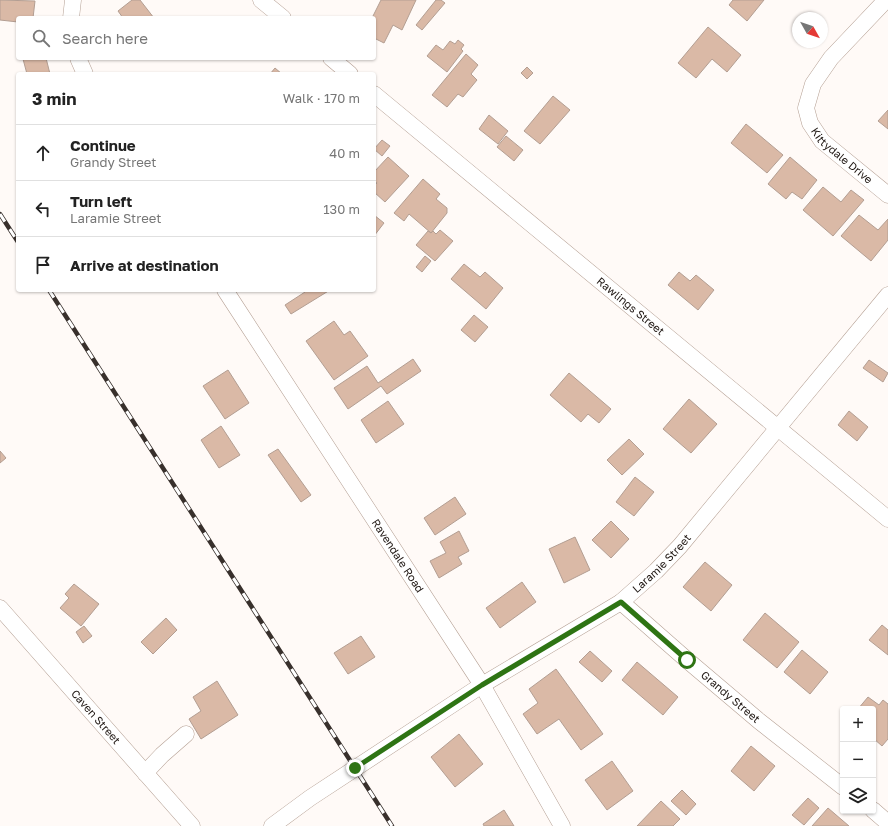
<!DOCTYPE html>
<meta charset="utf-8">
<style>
body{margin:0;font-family:"Golos Text",sans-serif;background:#f6f6f6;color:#222}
.controls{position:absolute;right:12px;bottom:12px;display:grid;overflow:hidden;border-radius:4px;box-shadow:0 1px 3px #0004}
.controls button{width:36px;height:36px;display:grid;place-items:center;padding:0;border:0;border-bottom:1px solid #e0e0e0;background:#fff;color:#222;font:20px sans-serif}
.compass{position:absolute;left:792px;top:12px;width:36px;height:36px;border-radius:50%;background:#fff;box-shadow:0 1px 3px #0004;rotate:130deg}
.stop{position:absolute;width:12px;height:12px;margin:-9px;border:3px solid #2e7414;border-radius:50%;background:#fff}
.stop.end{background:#2e7414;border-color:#fff;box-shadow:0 1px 4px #0008}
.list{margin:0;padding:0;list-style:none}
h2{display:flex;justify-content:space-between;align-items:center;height:52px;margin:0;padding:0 16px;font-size:17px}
h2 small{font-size:13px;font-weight:400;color:#767676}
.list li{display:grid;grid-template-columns:26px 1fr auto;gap:12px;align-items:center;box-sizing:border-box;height:56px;padding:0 16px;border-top:1px solid #e0e0e0}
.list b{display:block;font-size:15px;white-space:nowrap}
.list p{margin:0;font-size:13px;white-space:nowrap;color:#767676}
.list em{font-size:13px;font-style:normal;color:#767676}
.icon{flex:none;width:22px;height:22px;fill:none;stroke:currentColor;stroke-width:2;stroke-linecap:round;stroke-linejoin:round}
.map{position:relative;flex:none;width:888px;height:826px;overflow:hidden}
.search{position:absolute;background:#fff;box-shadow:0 1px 3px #0004;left:16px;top:16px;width:360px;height:44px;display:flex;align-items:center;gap:10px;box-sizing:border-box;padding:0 14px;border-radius:4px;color:#767676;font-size:15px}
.panel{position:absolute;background:#fff;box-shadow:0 1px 3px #0004;left:16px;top:72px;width:360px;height:220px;border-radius:4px}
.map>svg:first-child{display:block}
.building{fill:#dab9a6;stroke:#b39e92}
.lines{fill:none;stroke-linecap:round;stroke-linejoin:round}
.minor-casing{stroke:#b5a094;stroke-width:17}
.minor{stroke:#fff;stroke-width:16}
.rail-casing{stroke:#38302c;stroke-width:4.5}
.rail{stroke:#fff;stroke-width:3;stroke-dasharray:9;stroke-linecap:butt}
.route{stroke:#2e7414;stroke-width:5}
.labels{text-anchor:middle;stroke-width:3;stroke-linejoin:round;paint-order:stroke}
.street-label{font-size:11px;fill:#1f1713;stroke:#fff}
</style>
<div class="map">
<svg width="888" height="826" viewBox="0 0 888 826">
<rect width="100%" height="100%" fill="#fffaf7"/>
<g class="building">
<polygon points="0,0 35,1 33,18 18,18 18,22 0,20"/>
<polygon points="132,0 140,0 154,18 123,18 118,11"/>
<polygon points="381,0 416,0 402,30 393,25 384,43 374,38 374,18 372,18"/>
<polygon points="436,0 441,0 445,3 422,30 416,25"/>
<polygon points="733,0 764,0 747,21 729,5"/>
<polygon points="708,27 741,55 727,72 712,59 696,78 678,63"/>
<polygon points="458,40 464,45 461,49 463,51 447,72 427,56 436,45 443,50 450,41 455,44"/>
<polygon points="466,54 478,65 471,74 477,80 463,97 458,94 447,107 432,95"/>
<polygon points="28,58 46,58 50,74 27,74 23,59"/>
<polygon points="527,67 533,73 527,79 521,73"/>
<polygon points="275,68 282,74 270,74"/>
<polygon points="553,96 570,110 540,144 524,131"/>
<polygon points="888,110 888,129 878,121"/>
<polygon points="489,115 508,131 498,144 479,129"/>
<polygon points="746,124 783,155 767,173 731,143"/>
<polygon points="506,136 523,150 514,161 497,147"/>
<polygon points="382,140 390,146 382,156 374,149"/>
<polygon points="388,157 409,176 385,202 374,192 374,186 377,183 374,181 374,172"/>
<polygon points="790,157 817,180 802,199 792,192 786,199 768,184"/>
<polygon points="423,179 440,194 436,199 447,208 447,213 431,233 409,214 404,221 394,213"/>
<polygon points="823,187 841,202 851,190 864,200 833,236 803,210"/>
<polygon points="374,215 384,223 374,236"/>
<polygon points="859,215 878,230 888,219 888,240 871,261 841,236"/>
<polygon points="440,230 453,241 435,261 416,245 428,231 431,233 433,231 436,234"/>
<polygon points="425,256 431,261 422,272 416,267"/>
<polygon points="464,264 480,277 485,272 503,288 486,309 451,279"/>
<polygon points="679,272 690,281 696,275 714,290 698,310 668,285"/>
<polygon points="304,290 330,290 291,314 285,305 305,292"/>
<polygon points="474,315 488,327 475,342 461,330"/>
<polygon points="334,321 344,335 350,331 368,356 334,380 306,341"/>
<polygon points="413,359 421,371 387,394 381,386 348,409 334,388 367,366 378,383"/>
<polygon points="869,360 888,373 883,382 863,368"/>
<polygon points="228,370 249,403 225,419 203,386"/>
<polygon points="569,373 611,409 599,423 588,414 581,422 550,395"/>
<polygon points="689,399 717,424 691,453 663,429"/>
<polygon points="388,401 404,424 376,443 361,420"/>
<polygon points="849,411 868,427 857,441 838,425"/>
<polygon points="221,426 240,455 219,468 201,440"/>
<polygon points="629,439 644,454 622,475 607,460"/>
<polygon points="278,449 311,495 301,502 268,455"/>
<polygon points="0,451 6,458 0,463"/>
<polygon points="635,477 654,492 634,516 616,502"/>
<polygon points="455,497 466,514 435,535 424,518"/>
<polygon points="611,521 629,539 611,558 592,540"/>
<polygon points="459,531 469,551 458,557 462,564 439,578 430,561 446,553 440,542"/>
<polygon points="575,537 590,570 564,583 549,549"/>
<polygon points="705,562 732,585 711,611 683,587"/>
<polygon points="522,582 536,602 500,628 486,608"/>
<polygon points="74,584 99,604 81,626 60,608 69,598 65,594"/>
<polygon points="765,613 799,642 777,668 743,640"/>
<polygon points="166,618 177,630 153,654 141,642"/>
<polygon points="882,625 888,630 888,655 869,640"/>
<polygon points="84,626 92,636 83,643 76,632"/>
<polygon points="361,636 375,657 348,674 334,653"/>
<polygon points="802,650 828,672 810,694 784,672"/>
<polygon points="590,651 612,671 602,682 579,662"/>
<polygon points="637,662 678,697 663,715 622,680"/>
<polygon points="556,669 603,734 581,750 559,719 537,734 523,714 538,703 529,689"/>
<polygon points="217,681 238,715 201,739 189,719 201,711 193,697"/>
<polygon points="868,697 879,705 883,700 888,704 888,739 882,746 873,738 873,709 858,709"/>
<polygon points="459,734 483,764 455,787 431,757"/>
<polygon points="751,746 775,766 754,791 731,771"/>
<polygon points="612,761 633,791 607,810 585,780"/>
<polygon points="682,790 696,804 686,815 671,801"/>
<polygon points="808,798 819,808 804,825 792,815"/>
<polygon points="661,801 680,819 673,826 637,826"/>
<polygon points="828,808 849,826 812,826"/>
<polygon points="504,810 514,826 484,826 483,824"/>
</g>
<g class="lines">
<defs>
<g id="minor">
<polyline points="261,0 283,18"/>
<path id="s1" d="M886 0 831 58 813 84 806 108 810 123 822 141 888 195"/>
<polyline points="71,18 73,0"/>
<polyline points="78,58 85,74"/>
<polyline points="331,58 350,74"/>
<path id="s2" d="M374 94 888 519"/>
<path id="s3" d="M225 290 482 685 562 826"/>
<path id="s4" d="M621 602 687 660 759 721 843 787"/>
<path id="s5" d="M0 608 192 826"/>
<polyline points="145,773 162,755 186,734"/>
<polyline points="873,810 888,823"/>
<path id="s6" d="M272 826 310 798 482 685 621 602 656 571 680 546 888 295"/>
</g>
</defs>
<use href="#minor" class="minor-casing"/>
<use href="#minor" class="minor"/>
<defs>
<g id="rail">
<polyline points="0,214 18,242"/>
<polyline points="49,290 392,826"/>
</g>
</defs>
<use href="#rail" class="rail-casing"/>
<use href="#rail" class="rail"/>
</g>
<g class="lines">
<polyline class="route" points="355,768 482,685 621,602 687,660"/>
</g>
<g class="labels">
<g class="street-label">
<text dy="4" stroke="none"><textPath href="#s1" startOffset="198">Kittydale Drive</textPath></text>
<text dy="4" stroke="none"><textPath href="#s2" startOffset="333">Rawlings Street</textPath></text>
<text dy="4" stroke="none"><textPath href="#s3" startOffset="317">Ravendale Road</textPath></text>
<text dy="4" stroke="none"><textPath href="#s6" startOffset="471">Laramie Street</textPath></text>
<text dy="4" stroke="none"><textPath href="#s4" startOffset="145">Grandy Street</textPath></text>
<text dy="4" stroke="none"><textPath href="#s5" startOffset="145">Caven Street</textPath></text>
</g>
</g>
</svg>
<div class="controls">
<button>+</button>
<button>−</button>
<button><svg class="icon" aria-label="layers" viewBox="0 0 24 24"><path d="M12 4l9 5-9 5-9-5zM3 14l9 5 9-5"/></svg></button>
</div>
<svg class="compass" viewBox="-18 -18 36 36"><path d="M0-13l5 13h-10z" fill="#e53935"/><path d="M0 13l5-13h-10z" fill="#767676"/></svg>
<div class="stop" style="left:687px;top:660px"></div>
<div class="stop end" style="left:355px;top:768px"></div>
<div class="search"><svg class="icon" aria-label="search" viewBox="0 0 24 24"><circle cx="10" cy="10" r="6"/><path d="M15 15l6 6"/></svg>Search here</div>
<section class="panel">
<h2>3 min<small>Walk · 170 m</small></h2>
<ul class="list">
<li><svg class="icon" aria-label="ahead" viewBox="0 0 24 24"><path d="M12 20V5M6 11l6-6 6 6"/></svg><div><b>Continue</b><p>Grandy Street</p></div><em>40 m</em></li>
<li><svg class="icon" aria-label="left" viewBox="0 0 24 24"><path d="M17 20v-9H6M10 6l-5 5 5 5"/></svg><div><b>Turn left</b><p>Laramie Street</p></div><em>130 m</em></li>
<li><svg class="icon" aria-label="arrive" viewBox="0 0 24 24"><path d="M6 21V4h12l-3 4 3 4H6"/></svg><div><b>Arrive at destination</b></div></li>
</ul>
</section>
</div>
